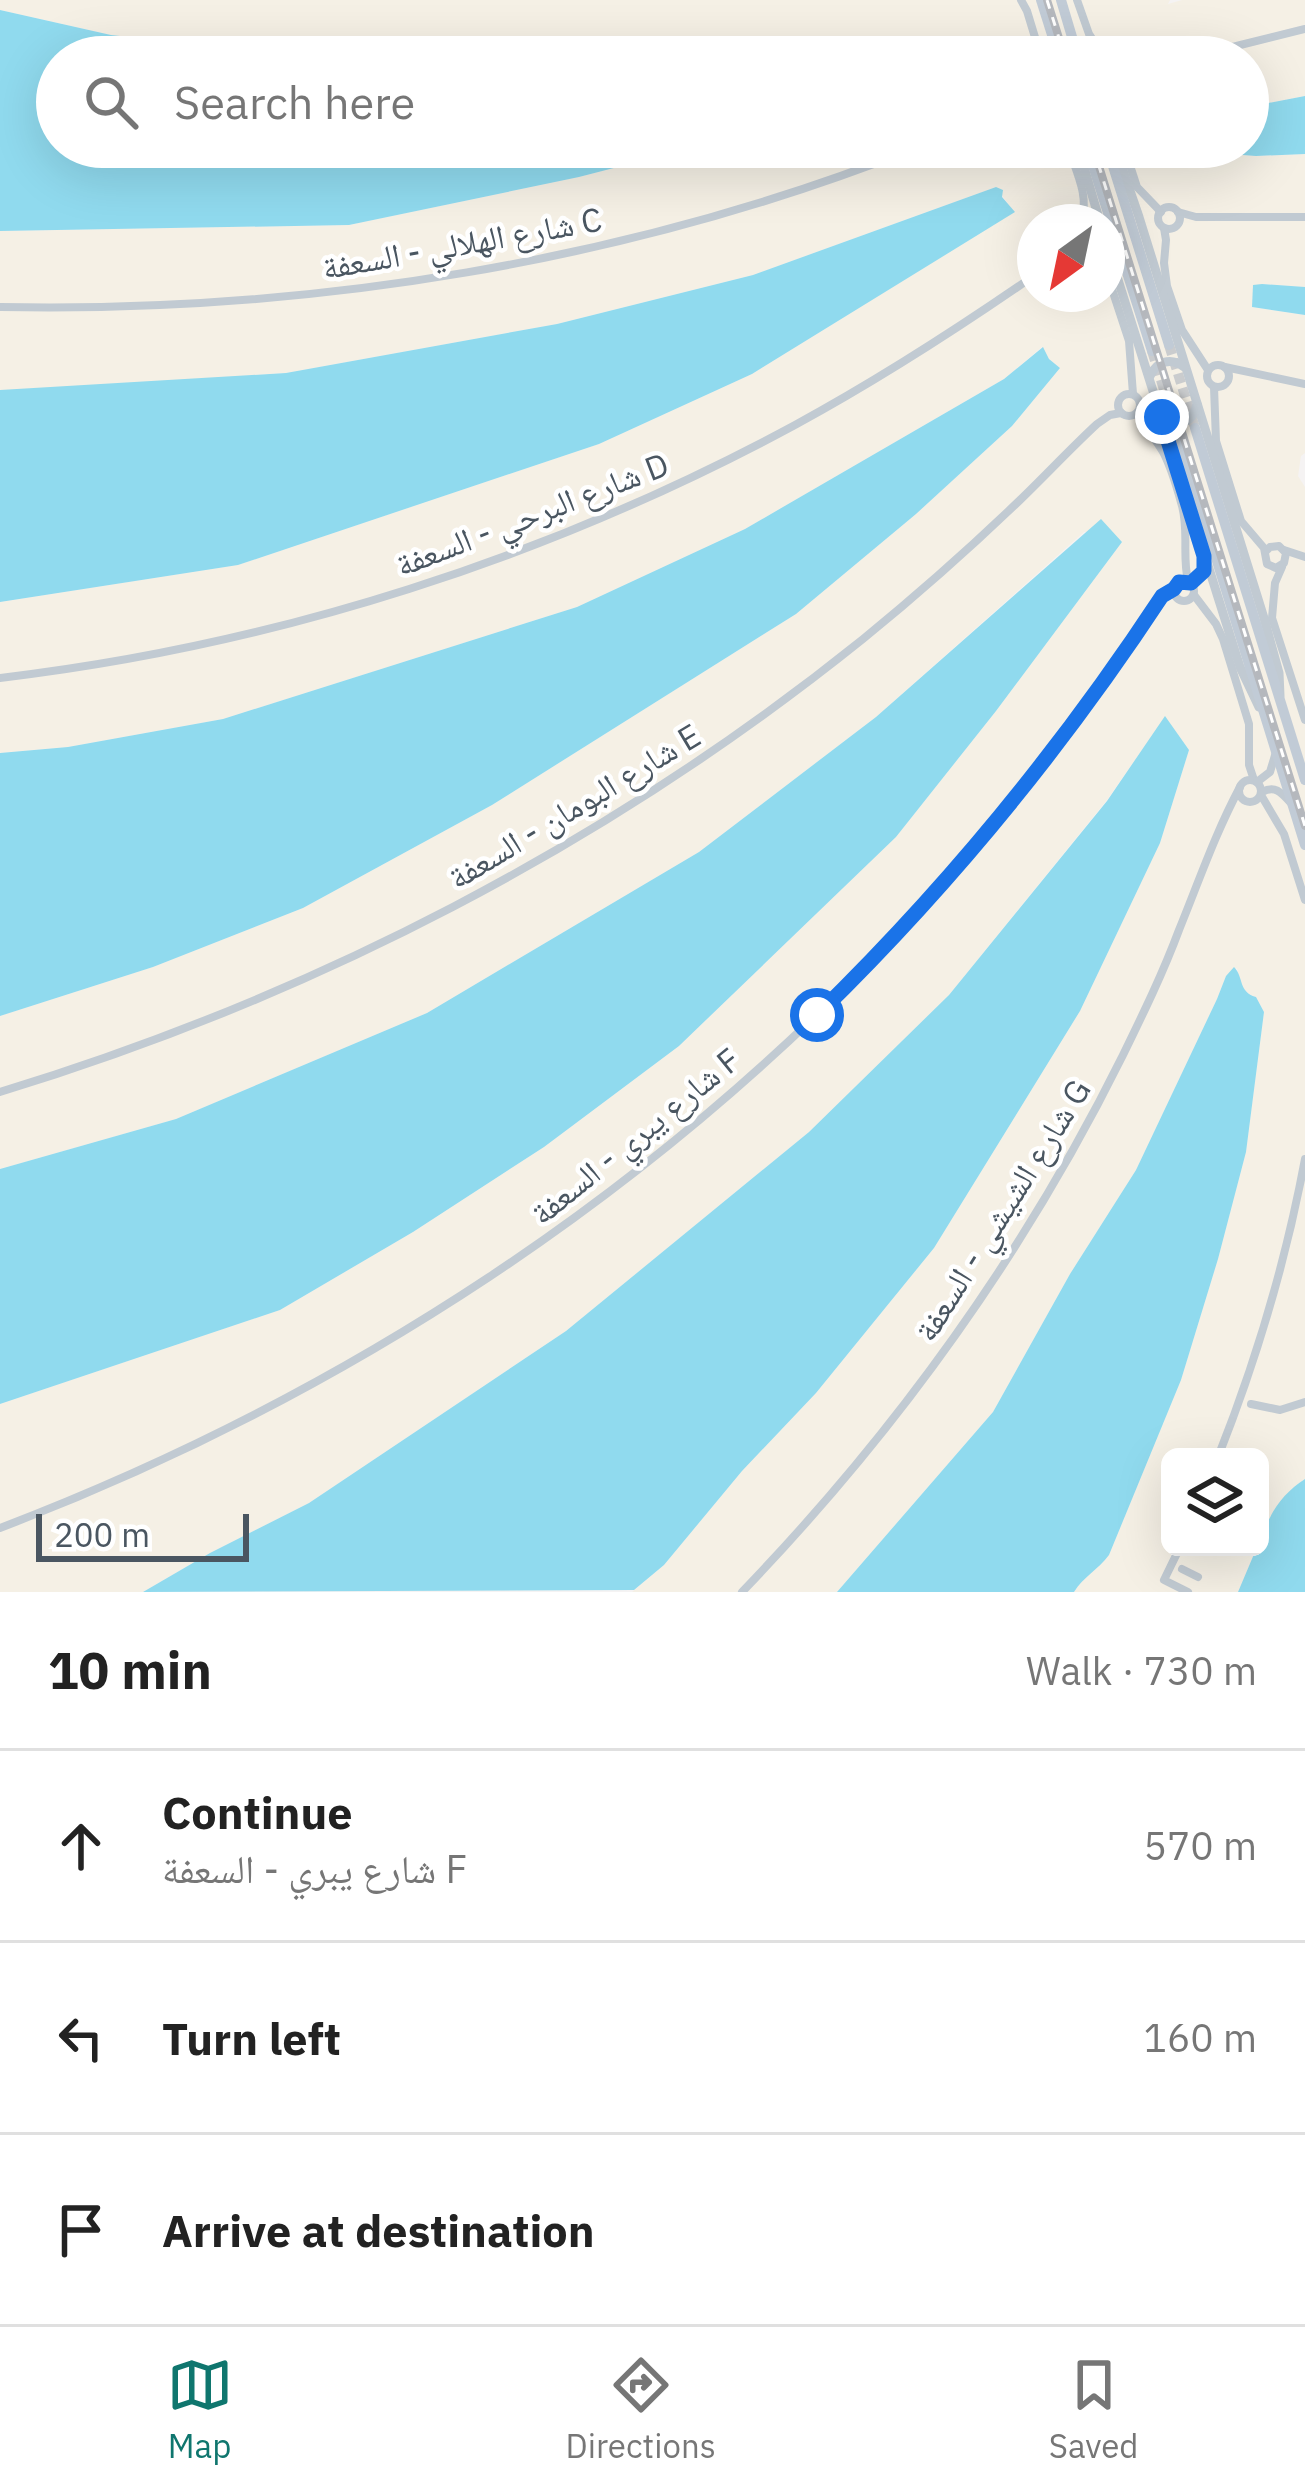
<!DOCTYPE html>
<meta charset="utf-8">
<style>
body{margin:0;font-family:"IBM Plex Sans","Noto Naskh Arabic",sans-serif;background:#f2f2f2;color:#222}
.controls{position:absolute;right:36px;bottom:36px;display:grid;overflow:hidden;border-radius:18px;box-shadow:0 12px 48px #0002}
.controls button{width:108px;height:108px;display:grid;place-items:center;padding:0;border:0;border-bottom:3px solid #e0e0e0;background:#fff;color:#222;font:60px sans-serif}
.compass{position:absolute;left:1017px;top:204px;width:108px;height:108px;border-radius:50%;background:#fff;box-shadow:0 12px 48px #0002;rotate:213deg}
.scale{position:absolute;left:36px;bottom:30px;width:213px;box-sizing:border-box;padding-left:12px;border:6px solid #4a5661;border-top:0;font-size:33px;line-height:42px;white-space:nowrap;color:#4a5661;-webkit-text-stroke:9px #fff;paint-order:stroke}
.stop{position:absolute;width:36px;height:36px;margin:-27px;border:9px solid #1a73e8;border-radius:50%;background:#fff}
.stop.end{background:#1a73e8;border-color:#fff;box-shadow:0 3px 12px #0008}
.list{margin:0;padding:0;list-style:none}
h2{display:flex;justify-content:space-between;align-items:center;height:156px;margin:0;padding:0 48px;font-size:51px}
h2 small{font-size:39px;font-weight:400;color:#767676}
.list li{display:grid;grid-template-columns:78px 1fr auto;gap:36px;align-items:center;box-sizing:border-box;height:192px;padding:0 48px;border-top:3px solid #e0e0e0}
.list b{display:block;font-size:45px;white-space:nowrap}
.list p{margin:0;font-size:39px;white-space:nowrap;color:#767676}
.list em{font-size:39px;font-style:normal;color:#767676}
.icon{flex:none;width:66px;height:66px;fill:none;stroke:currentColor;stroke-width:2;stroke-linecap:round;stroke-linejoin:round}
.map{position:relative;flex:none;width:1305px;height:1592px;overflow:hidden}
.search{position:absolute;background:#fff;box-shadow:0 12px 48px #0002;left:36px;right:36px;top:36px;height:132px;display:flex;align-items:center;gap:30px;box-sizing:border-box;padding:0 42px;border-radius:66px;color:#767676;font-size:45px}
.sheet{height:732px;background:#fff}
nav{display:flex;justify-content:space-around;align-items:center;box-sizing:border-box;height:168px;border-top:3px solid #e0e0e0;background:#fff;font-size:33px;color:#767676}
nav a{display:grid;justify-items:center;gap:6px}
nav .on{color:#0f766e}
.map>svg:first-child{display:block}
.sand{fill:#f5f0e5;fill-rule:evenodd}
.water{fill:#90daee}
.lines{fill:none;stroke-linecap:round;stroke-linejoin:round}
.secondary-tunnel{stroke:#caccce;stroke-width:10;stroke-dasharray:10 5;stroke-linecap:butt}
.minor{stroke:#c1cad2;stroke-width:8}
.tertiary{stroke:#c1cad2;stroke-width:9}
.secondary{stroke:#c1cbd6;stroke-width:10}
.rail-casing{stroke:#b5b8bd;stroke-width:8}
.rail{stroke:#fff;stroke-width:3;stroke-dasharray:9;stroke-linecap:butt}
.route{stroke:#1a73e8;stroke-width:15}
.labels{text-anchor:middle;stroke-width:9;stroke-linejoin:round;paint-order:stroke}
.street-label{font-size:33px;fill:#4a5661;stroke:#fff}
</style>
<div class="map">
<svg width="1305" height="1592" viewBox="0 0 1305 1592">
<rect width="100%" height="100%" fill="#f5f3f3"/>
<g class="sand">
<polygon points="0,0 1170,0 1168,4 1182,0 1305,0 1305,96 1248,107 1248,57 938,57 939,38 838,52 761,57 307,57 111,35 0,10"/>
<path d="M695 147H1215L1216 153 1256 156 1305 154V287L1262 284 1252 307 1305 315V453L1301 456 1298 476 1305 487V1479C1281 1495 1271 1516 1260 1541V1457H1170V1547H1257L1238 1592H1074C1083 1577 1098 1570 1109 1555L1181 1380 1218 1259 1246 1152 1264 1012 1256 997C1241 992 1240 982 1237 968L1226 976 1217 999 1136 1170 1070 1274 993 1412 837 1592H632L664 1565 742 1471 816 1393 934 1248 1080 1011 1160 843 1189 750 1165 717 1107 800 949 995 809 1132 566 1331 309 1503 210 1553 143 1592H0V1404L280 1310 413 1232 544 1147 679 1046 896 837 996 711 1122 542 1109 530 1084 532 876 717 699 852 427 1013 176 1119 0 1169V1016L153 967 303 908 492 805 796 614 916 514 1012 426 1060 368 1049 359 1042 347 1004 379 745 529 577 607 223 719 68 747 0 753V602L238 565 599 444 752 374 1014 212 996 187 753 275 557 324 286 373 13 391 0 390V231L349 225 579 177ZM1035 222H1107V294H1035Z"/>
</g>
<g class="water">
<polygon points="0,10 111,35 307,57 57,57 57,147 695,147 579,177 349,225 0,231"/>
<polygon points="939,37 938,57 761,57 838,52"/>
<polygon points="1305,96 1305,154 1256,156 1216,153 1215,147 1248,147 1248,107"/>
<polygon points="996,187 1003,190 1002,197 1015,212 752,374 599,444 238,565 0,602 0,390 286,373 557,324 753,275"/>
<polygon points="1262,284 1305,287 1305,315 1252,307 1253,285"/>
<polygon points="1043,347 1049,359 1060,368 1012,426 916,514 796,614 492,805 303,908 153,967 0,1016 0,753 68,747 223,719 577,607 745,529 1004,379"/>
<polygon points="1101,519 1122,542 996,711 896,837 679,1046 544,1147 413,1232 280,1310 0,1404 0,1169 176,1119 427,1013 699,852 876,717"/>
<polygon points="1165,716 1189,750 1160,843 1080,1011 934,1248 816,1393 742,1471 664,1565 634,1590 143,1592 210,1553 309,1503 566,1331 809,1132 949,995 1107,801"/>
<path d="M1234 967C1244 977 1238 992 1256 997L1264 1012 1246 1152 1218 1259 1181 1380 1109 1555C1098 1570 1083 1577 1074 1592H837L993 1412 1070 1274 1136 1170 1217 999 1226 976Z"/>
<path d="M1305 1479V1592H1238L1257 1547H1260C1265 1519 1281 1494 1305 1479Z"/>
</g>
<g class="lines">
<g class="secondary-tunnel">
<polyline points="1169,345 1195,428"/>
<polyline points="1152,351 1176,428"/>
</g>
<g class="minor">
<polyline points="1021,0 1027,11 1041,57"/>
<polyline points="1077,0 1089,34 1104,57"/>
<polyline points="1192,57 1305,29"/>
<path d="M1068 147C1076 171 1090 197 1081 222"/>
<polyline points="1124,147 1137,187 1161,212"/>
<circle cx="1169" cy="218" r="11"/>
<polyline points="1178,212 1196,217 1305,217"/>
<polyline points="1164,228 1166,240 1164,263 1167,286 1182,330 1208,370"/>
<polyline points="1107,274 1129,341 1133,394"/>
<path d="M0 307C311 313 628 262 918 147"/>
<circle cx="1218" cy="376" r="11"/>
<polyline points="1225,367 1305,384"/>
<polyline points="1214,387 1216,441 1241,521 1264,548 1267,564 1276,568 1284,563 1286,553 1279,546 1270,547 1265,552"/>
<circle cx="1129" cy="405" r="11"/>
<path d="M1139 412C1144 427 1155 438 1163 452 1172 469 1177 488 1182 506 1189 531 1182 556 1188 581"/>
<polyline points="1284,550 1305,557"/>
<polyline points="1282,567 1275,583 1272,618 1305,720"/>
<circle cx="1184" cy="591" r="10"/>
<polyline points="1194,595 1216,624 1223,639 1249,724 1249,765 1254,780"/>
<path d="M0 678C278 645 548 558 795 425 878 380 957 329 1035 275"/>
<circle cx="1250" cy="791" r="11"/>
<polyline points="1257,782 1270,772 1276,752"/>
<path d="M1262 792C1275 785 1281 792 1290 802"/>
<polyline points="1261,795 1284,834 1305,900"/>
<path d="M0 1092C314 996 607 845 863 639 917 595 969 549 1019 501 1045 476 1070 449 1097 424L1110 415 1121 413"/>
<polyline points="1251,1404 1280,1410 1305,1402"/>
<path d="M1218 1457C1256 1361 1286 1261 1305 1159"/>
<path d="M0 1528C345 1396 656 1193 908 922 984 840 1056 752 1119 659 1133 639 1152 599 1174 588"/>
<polyline points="1180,1547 1164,1580 1188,1592"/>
<polyline points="1182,1569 1198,1577"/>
<path d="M742 1592C895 1433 1025 1253 1123 1055 1143 1014 1163 973 1179 930 1199 881 1215 834 1240 787"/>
</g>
<g class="tertiary">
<polyline points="1078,147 1100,222"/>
<polyline points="1115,147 1139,217 1264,618 1279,673 1280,696"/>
<polyline points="1107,245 1240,667 1259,707"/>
<path d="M1150 376C1157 361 1171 357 1184 367"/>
<path d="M1162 417C1177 429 1193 423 1197 404"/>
</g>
<g class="secondary">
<polyline points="1041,0 1059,57"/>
<polyline points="1061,0 1078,57"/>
<polyline points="1087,147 1152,351"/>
<polyline points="1107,147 1169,345"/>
<polyline points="1195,428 1305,780"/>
<polyline points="1177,432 1305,845"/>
</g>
<defs>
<g id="rail">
<polyline points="1047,0 1065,57"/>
<polyline points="1093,147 1305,826"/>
</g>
</defs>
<use href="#rail" class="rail-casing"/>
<use href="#rail" class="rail"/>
</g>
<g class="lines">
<path class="route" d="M817 1015C947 888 1062 748 1162 596L1174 589 1179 582 1191 583 1204 571V556L1159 412 1162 417"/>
</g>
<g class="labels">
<g class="street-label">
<text transform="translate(462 243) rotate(-10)" y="12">شارع الهلالي - السعفة C</text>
<text transform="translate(532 514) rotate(-21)" y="12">شارع البرحي - السعفة D</text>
<text transform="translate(574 806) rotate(-31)" y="12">شارع البومان - السعفة E</text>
<text transform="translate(635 1136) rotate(-39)" y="12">شارع يبري - السعفة F</text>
<text transform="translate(1002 1210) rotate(-58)" y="12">شارع الشيشي - السعفة G</text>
</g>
</g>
</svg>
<div class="controls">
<button><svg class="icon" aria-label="layers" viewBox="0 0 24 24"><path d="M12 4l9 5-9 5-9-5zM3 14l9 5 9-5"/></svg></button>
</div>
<svg class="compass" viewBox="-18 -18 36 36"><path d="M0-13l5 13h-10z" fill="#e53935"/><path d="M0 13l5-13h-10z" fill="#767676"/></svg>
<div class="scale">200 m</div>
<div class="stop" style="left:817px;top:1015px"></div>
<div class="stop end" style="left:1162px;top:417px"></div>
<div class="search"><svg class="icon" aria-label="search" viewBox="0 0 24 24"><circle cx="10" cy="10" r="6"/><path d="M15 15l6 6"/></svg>Search here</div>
</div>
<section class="sheet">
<h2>10 min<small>Walk · 730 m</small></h2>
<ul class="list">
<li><svg class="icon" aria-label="ahead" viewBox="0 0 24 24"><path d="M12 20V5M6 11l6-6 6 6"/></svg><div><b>Continue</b><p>شارع يبري - السعفة F</p></div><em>570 m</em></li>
<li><svg class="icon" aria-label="left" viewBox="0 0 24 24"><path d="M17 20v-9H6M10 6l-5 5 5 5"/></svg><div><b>Turn left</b></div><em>160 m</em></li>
<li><svg class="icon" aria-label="arrive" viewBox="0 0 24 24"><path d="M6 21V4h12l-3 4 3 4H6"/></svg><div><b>Arrive at destination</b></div></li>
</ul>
</section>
<nav>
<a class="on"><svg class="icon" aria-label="map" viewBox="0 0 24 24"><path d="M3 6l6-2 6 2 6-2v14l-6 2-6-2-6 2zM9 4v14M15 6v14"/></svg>Map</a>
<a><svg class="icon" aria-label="directions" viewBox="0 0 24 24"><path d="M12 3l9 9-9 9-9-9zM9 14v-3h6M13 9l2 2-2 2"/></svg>Directions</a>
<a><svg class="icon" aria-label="saved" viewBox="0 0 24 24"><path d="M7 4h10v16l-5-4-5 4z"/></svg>Saved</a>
</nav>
